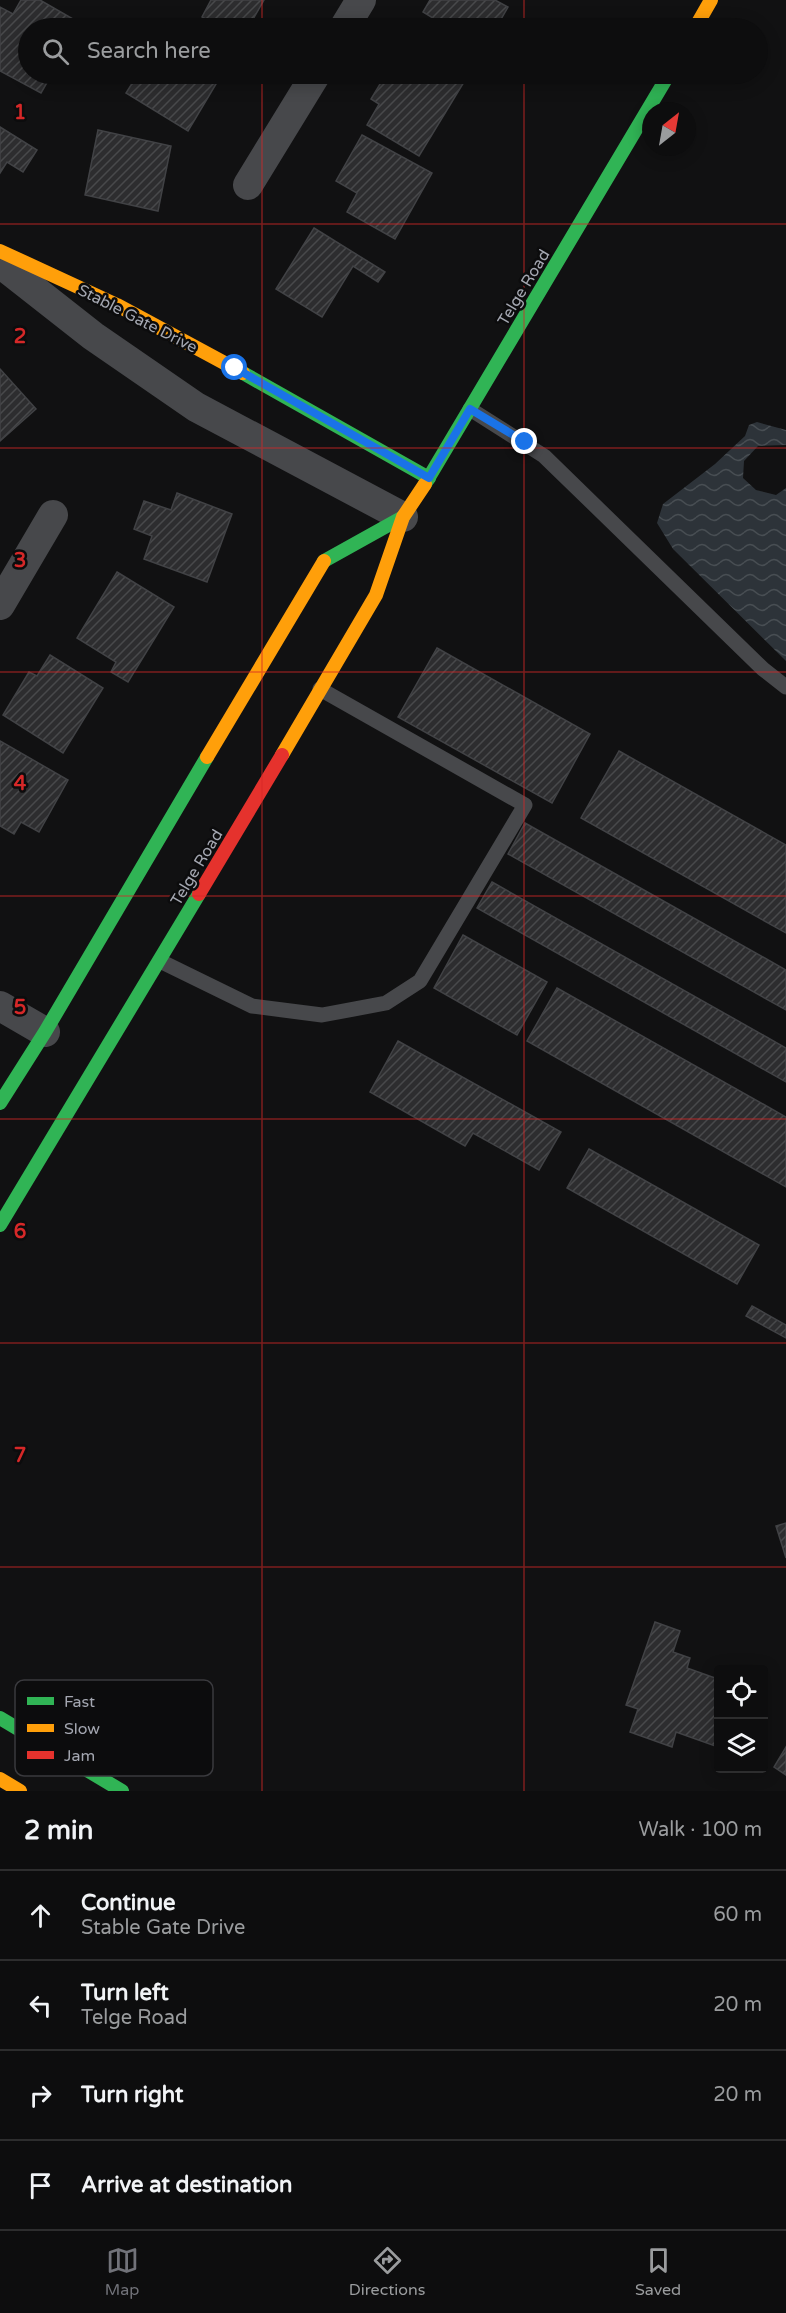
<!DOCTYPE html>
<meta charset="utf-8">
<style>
body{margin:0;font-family:"Varela Round",sans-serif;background:#161617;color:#f1f3f6}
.controls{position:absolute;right:18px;bottom:18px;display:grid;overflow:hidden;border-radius:6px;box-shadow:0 3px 15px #0003}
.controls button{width:54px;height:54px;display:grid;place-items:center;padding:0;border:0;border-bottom:2px solid #2d2d2e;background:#0d0d0e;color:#f1f3f6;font:30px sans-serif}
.compass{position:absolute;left:642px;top:102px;width:54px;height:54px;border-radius:50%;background:#0d0d0e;box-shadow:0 3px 15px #0003;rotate:31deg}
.stop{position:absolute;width:18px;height:18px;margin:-14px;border:4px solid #1a73e8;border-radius:50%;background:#fff}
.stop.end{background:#1a73e8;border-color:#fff;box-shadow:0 2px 6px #0008}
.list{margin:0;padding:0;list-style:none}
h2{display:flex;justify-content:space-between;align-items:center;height:78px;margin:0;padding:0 24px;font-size:26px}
h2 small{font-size:20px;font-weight:400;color:#9a9c9e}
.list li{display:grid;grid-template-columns:39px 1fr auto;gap:18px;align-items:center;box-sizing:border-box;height:90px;padding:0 24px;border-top:2px solid #2d2d2e}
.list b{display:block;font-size:22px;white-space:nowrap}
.list p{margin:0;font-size:20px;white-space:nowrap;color:#9a9c9e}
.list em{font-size:20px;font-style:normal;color:#9a9c9e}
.icon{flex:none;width:33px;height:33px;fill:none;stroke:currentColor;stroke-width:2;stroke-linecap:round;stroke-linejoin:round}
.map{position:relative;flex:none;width:786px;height:1791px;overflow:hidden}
.search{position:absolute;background:#0d0d0e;box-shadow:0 3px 15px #0003;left:18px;right:18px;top:18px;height:66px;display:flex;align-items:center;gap:15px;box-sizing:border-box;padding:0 21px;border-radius:33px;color:#9a9c9e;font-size:22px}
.sheet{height:438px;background:#0d0d0e}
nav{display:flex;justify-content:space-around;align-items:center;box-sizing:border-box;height:84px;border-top:2px solid #2d2d2e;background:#0d0d0e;font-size:16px;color:#9a9c9e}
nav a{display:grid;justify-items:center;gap:3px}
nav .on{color:#717279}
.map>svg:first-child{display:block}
.water{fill:url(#water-waves)}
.building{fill:url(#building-hatch);stroke:#414245;stroke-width:1.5}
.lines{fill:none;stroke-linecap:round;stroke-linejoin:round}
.lane{stroke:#47484b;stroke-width:15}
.street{stroke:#47484b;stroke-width:30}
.fast{stroke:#30b455;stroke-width:14}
.slow{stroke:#ff9f0a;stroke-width:14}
.jam{stroke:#e5322d;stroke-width:14}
.route{stroke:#1a73e8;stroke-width:8}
.grid{fill:none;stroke:#d62828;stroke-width:1.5;stroke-opacity:0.55}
.labels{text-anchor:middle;stroke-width:5;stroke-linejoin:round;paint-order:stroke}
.street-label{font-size:16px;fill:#a4a7b1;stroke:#0c0c0d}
.key{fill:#0c0c0d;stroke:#3a3a3e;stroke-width:1.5}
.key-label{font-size:16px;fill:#a4a7b1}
.grid-label{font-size:20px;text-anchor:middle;font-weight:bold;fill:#d62828;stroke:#0c0c0d;stroke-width:5;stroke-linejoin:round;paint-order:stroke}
</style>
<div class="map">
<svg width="786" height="1791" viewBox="0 0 786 1791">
<defs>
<pattern id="water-waves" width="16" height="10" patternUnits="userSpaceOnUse" patternTransform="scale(1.5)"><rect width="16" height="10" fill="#2d3339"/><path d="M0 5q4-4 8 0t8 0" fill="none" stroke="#484e53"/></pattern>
<pattern id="building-hatch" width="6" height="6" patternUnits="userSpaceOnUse" patternTransform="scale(1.5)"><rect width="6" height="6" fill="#2d2d2f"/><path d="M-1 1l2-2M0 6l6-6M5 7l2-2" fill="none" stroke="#48494b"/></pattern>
</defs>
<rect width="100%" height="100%" fill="#111112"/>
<polygon class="water" points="757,422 786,430 786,445 758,446 744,461 743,478 756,490 776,495 786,488 786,661 673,549 657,523 663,504 715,464 745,436 749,425"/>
<g class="building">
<polygon points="21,0 40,0 80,23 77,28 28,28 28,74 52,74 41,93 0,71 0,7 13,14"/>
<polygon points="211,0 264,0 248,28 222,28 202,17"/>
<polygon points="430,0 495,0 508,7 496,28 427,28 433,18 423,12"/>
<polygon points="138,74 137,74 222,74 188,131 126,93"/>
<polygon points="386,74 395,76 397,74 451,74 464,82 419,156 367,125 379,104 371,99"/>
<polygon points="0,127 37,150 23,172 7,162 0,173"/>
<polygon points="98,130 171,146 158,211 85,195"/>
<polygon points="362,135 432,173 395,239 347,212 357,193 336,181"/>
<polygon points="314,228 385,272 378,282 353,266 322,317 276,289"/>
<polygon points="0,369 36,409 0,441"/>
<polygon points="177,493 232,514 207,582 144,559 152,536 134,529 144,501 171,510"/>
<polygon points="117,572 174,607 128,682 111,672 116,662 77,638"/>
<polygon points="437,648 590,734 552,803 398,717"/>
<polygon points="50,655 103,688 63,753 3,715 29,672 37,676"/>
<polygon points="0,741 68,780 39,832 21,822 14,834 0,826"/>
<polygon points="619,751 786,845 786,933 581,818"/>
<polygon points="525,823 786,970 786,1010 508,854"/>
<polygon points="492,882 786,1048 786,1082 477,908"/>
<polygon points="463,935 547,982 517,1035 434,988"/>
<polygon points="557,988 786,1117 786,1187 527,1041"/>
<polygon points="398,1041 561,1132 539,1170 473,1133 465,1146 370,1092"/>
<polygon points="589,1149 759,1245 737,1284 567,1188"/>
<polygon points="752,1306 786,1325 786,1338 746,1316"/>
<polygon points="786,1523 786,1558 776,1526"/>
<polygon points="655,1622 680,1631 673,1652 690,1658 687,1668 718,1679 718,1747 676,1732 672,1747 630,1732 638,1709 626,1705"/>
<polygon points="786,1747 786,1775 774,1767"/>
</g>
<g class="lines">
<g class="lane">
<polyline points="470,409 544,456 763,669 786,687"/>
<polyline points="160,961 252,1006 322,1015 386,1003 420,981 525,805 320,689"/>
</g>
<g class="street">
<polyline points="344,28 361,0"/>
<polyline points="248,185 316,74"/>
<polyline points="0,263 93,336 196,407 403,517"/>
<polyline points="0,605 53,515"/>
<polyline points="0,1006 45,1032"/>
</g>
<g class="fast">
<polyline points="243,373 429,478"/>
<polyline points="425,484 669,74"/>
<polyline points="324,561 403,517"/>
<polyline points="0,1103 45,1032 207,757"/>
<polyline points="0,1225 199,894"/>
<polyline points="0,1718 122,1791"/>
</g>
<g class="slow">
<polyline points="695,28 711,0"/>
<polyline points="0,251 117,305 243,373"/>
<polyline points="282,755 376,595 403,517 425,484"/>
<polyline points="207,757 324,561"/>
<polyline points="0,1779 20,1791"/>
</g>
<polyline class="jam" points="199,894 282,755"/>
</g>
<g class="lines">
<polyline class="route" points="235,368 429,478 470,409 525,442"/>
</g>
<path class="grid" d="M262 0V28M524 0V28M262 74V1791M524 74V1791M0 224H786M0 448H786M0 672H786M0 896H786M0 1119H786M0 1343H786M0 1567H786"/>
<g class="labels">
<g class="street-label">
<text transform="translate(523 287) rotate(-59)" y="6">Telge Road</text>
<text transform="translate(138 318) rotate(27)" y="6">Stable Gate Drive</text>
<text transform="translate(196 867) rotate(-59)" y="6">Telge Road</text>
</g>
</g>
<rect x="15" y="1680" width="198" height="96" rx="9" class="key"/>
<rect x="27" y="1697" width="27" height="8" fill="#30b455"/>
<rect x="27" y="1724" width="27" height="8" fill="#ff9f0a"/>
<rect x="27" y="1751" width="27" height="8" fill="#e5322d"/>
<g class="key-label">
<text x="64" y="1707">Fast</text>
<text x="64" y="1734">Slow</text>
<text x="64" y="1761">Jam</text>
</g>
<g class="grid-label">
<text x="20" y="119">1</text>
<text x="20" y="343">2</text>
<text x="20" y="567">3</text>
<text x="20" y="790">4</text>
<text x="20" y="1014">5</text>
<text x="20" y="1238">6</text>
<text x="20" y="1462">7</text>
</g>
</svg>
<div class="controls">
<button><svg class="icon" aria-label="locate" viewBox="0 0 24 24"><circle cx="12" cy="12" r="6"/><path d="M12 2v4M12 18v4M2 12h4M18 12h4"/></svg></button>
<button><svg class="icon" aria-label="layers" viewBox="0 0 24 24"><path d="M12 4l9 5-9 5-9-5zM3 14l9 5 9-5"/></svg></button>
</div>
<svg class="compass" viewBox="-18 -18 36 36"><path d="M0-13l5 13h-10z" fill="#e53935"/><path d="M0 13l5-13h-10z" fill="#9a9c9e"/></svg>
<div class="stop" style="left:235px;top:368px"></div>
<div class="stop end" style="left:525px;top:442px"></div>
<div class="search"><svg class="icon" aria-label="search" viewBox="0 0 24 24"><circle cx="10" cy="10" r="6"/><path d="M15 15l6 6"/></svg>Search here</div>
</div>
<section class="sheet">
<h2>2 min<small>Walk · 100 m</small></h2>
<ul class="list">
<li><svg class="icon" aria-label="ahead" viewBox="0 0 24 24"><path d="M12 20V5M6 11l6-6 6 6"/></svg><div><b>Continue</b><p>Stable Gate Drive</p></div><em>60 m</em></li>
<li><svg class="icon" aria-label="left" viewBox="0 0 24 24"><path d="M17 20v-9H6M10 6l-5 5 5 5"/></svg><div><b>Turn left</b><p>Telge Road</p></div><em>20 m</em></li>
<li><svg class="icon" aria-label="right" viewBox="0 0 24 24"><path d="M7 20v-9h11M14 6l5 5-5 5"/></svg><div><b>Turn right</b></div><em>20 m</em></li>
<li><svg class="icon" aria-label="arrive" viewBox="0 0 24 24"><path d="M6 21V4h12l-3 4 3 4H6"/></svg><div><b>Arrive at destination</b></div></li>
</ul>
</section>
<nav>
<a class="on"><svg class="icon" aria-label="map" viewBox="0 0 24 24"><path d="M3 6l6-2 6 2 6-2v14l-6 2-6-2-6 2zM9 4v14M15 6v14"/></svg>Map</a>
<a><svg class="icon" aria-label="directions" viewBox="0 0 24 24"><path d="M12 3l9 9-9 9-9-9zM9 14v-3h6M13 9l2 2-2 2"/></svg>Directions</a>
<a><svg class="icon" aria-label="saved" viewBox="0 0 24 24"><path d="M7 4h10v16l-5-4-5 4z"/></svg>Saved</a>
</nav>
